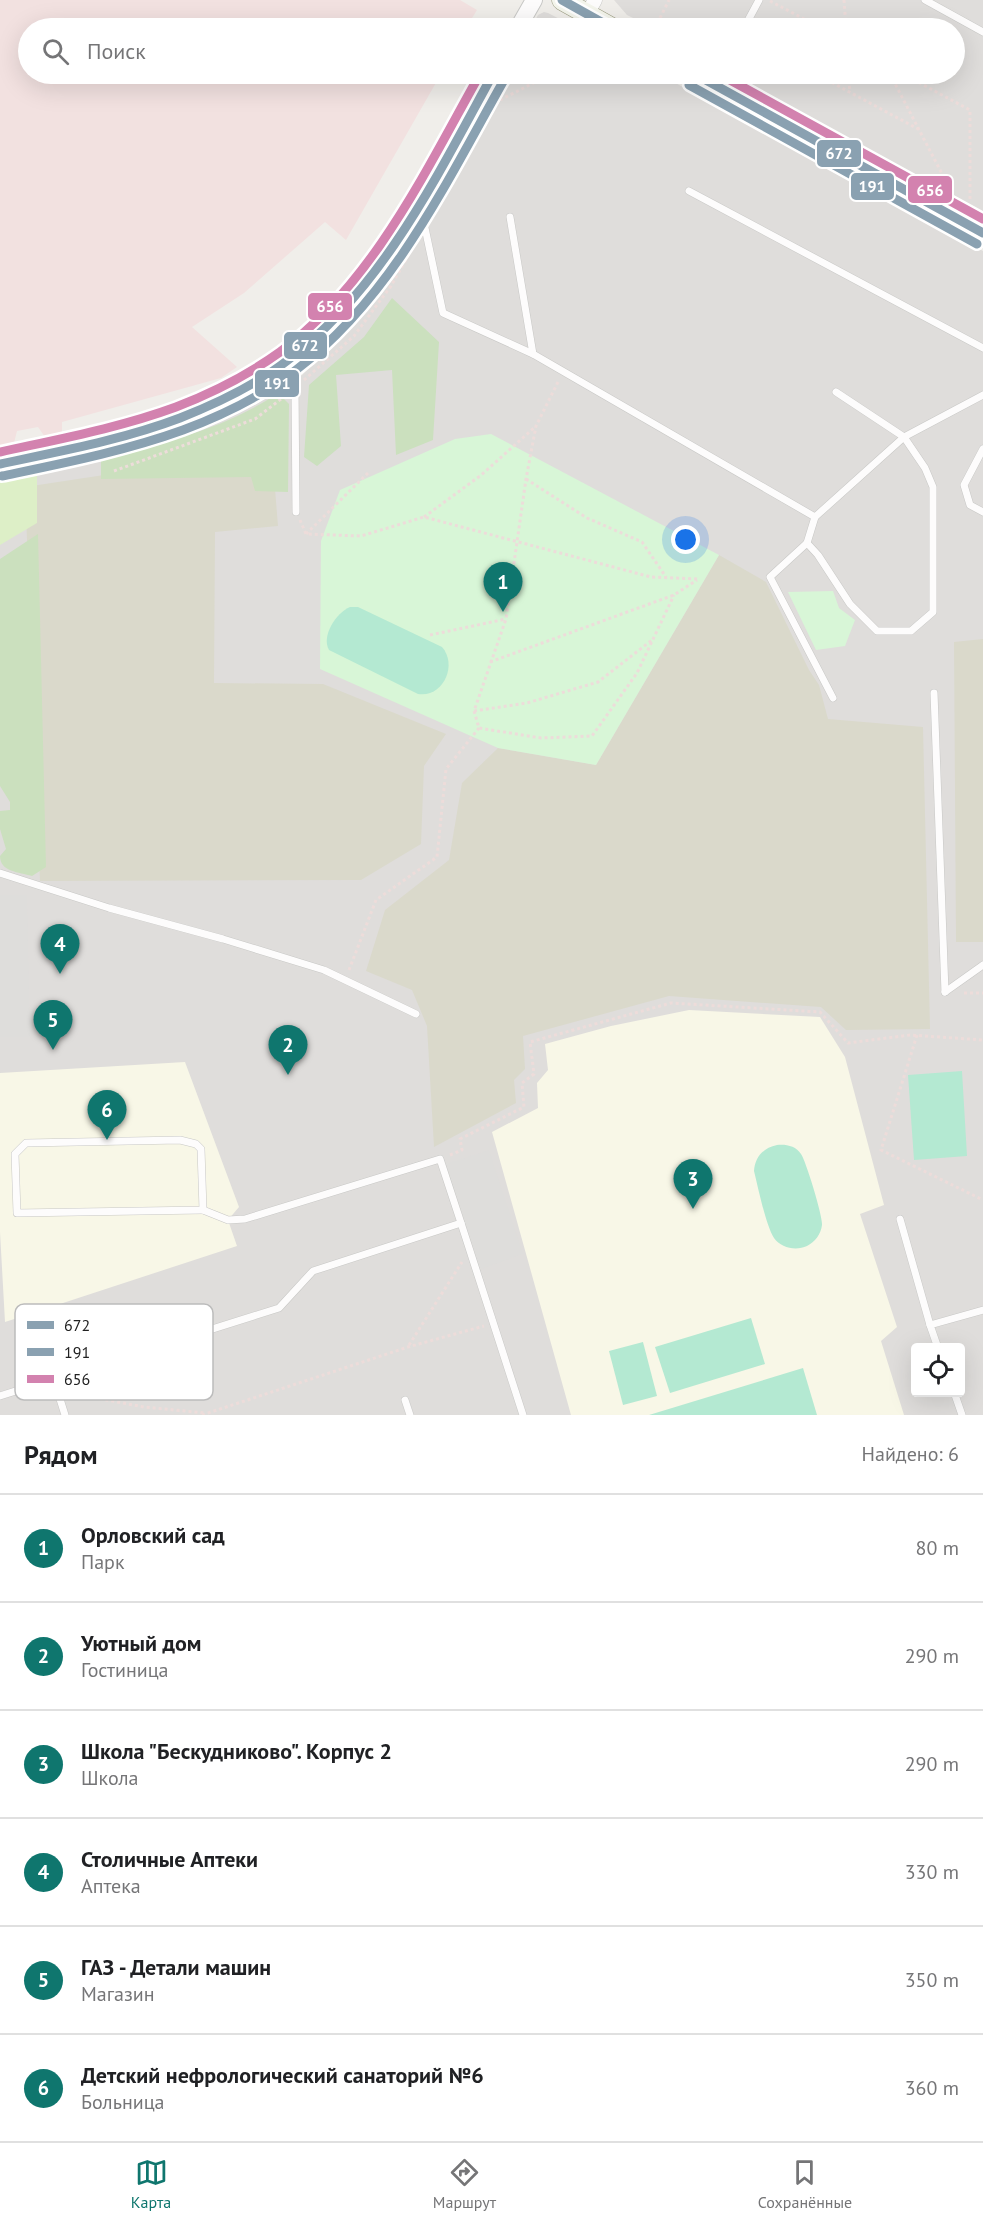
<!DOCTYPE html>
<html lang="ru">
<meta charset="utf-8">
<style>
body{margin:0;font-family:"PT Sans",sans-serif;background:#f6f6f6;color:#202124}
.controls{position:absolute;right:18px;bottom:18px;display:grid;overflow:hidden;border-radius:6px;box-shadow:0 6px 24px #0002}
.controls button{width:54px;height:54px;display:grid;place-items:center;padding:0;border:0;border-bottom:2px solid #e0e0e0;background:#fff;color:#202124;font:30px sans-serif}
.you{position:absolute;left:686px;top:540px;width:21px;height:21px;margin:-15px;border:4px solid #fff;border-radius:50%;background:#1a73e8;box-shadow:0 0 0 9px #1a73e833}
.badge{display:grid;place-items:center;width:39px;height:39px;border-radius:50%;background:#0f766e;color:#fff;font-size:20px;font-weight:700}
.pin{position:absolute;translate:-50% -50px;filter:drop-shadow(0 2px 3px #0008)}
.pin::after{content:'';position:absolute;top:32px;width:21px;height:18px;background:inherit;clip-path:polygon(0 0,100% 0,50% 100%)}
.list{margin:0;padding:0;list-style:none}
h2{display:flex;justify-content:space-between;align-items:center;height:78px;margin:0;padding:0 24px;font-size:26px}
h2 small{font-size:20px;font-weight:400;color:#757577}
.list li{display:grid;grid-template-columns:39px 1fr auto;gap:18px;align-items:center;box-sizing:border-box;height:108px;padding:0 24px;border-top:2px solid #e0e0e0}
.list b{display:block;font-size:22px;white-space:nowrap}
.list p{margin:0;font-size:20px;white-space:nowrap;color:#757577}
.list em{font-size:20px;font-style:normal;color:#757577}
.icon{flex:none;width:33px;height:33px;fill:none;stroke:currentColor;stroke-width:2;stroke-linecap:round;stroke-linejoin:round}
.map{position:relative;flex:none;width:983px;height:1415px;overflow:hidden}
.search{position:absolute;background:#fff;box-shadow:0 6px 24px #0002;left:18px;right:18px;top:18px;height:66px;display:flex;align-items:center;gap:15px;box-sizing:border-box;padding:0 21px;border-radius:33px;color:#757577;font-size:22px}
.sheet{height:726px;background:#fff}
nav{display:flex;justify-content:space-around;align-items:center;box-sizing:border-box;height:84px;border-top:2px solid #e0e0e0;background:#fff;font-size:16px;color:#757577}
nav a{display:grid;justify-items:center;gap:3px}
nav .on{color:#0f766e}
.map>svg:first-child{display:block}
.residential{fill:#dfdddb;fill-rule:evenodd}
.commercial{fill:#f2e1e0}
.education{fill:#f8f7e7}
.religious{fill:#dedddb}
.construction{fill:#dad9cb}
.grass{fill:#ddefc7}
.forest{fill:#cbe0be}
.park{fill:#d8f6d7}
.pitch{fill:#b4e9d2}
.lines{fill:none;stroke-linecap:round;stroke-linejoin:round}
.service-casing{stroke:#c8c8c6;stroke-width:8}
.minor-casing{stroke:#c8c8c6;stroke-width:15}
.tertiary-casing{stroke:#c8c8c6;stroke-width:18}
.secondary-casing{stroke:#9a9b80;stroke-width:21}
.path{stroke:#eddcda;stroke-width:3;stroke-dasharray:3 3;stroke-linecap:butt}
.service{stroke:#fdfcfc;stroke-width:7}
.minor{stroke:#fdfcfc;stroke-width:14}
.tertiary{stroke:#fdfcfc;stroke-width:16}
.secondary{stroke:#f4f5ec;stroke-width:20}
.bus-1-casing{stroke:#fff;stroke-width:14}
.bus-2-casing{stroke:#fff;stroke-width:14}
.bus-3-casing{stroke:#fff;stroke-width:14}
.bus-1{stroke:#8aa1b1;stroke-width:9}
.bus-2{stroke:#8aa1b1;stroke-width:9}
.bus-3{stroke:#d382af;stroke-width:9}
.key{fill:#fff;stroke:#bcbcbc;stroke-width:1.5}
.key-label{font-size:16px;fill:#212121}
.line-badge{stroke:#fff;stroke-width:2}
.badge-label{font-size:16px;text-anchor:middle;font-weight:bold;fill:#fff}
</style>
<div class="map">
<svg width="983" height="1415" viewBox="0 0 983 1415">
<rect width="100%" height="100%" fill="#f0eeea"/>
<g class="residential">
<polygon points="614,0 983,0 983,215 762,94 738,74 954,74 954,28 653,28 627,15"/>
<polygon points="544,12 548,13 577,28 531,28 538,15"/>
<path d="M506 74H659L983 251V1415H0V472L109 452 182 435 254 405 302 375 341 337 382 289 419 229ZM916 1348H960V1392H916Z"/>
</g>
<polygon class="commercial" points="0,0 460,0 477,10 466,28 28,28 28,74 441,74 346,240 325,222 244,293 192,327 237,367 221,378 62,422 62,433 45,437 38,427 17,431 14,443 0,446"/>
<g class="education">
<polygon points="689,1010 820,1017 845,1057 884,1205 860,1214 897,1327 881,1341 904,1415 571,1415 492,1132 538,1108 537,1083 548,1070 545,1044 611,1026"/>
<polygon points="185,1062 239,1207 228,1220 237,1246 5,1322 0,1232 0,1073"/>
</g>
<g class="religious">
<polygon points="0,895 27,895 30,1037 0,1037"/>
<polygon points="489,1150 523,1254 481,1269 446,1164"/>
</g>
<g class="construction">
<polygon points="270,427 278,526 215,532 214,683 323,684 446,734 424,766 421,844 361,880 40,881 25,487 203,460"/>
<polygon points="719,555 766,582 809,670 819,685 828,719 923,727 930,1029 846,1030 821,1007 669,996 523,1036 525,1069 514,1080 516,1103 434,1147 427,1026 412,990 366,971 385,910 449,860 462,783 498,748 596,765"/>
<polygon points="983,639 983,942 956,942 954,642"/>
</g>
<polygon class="grass" points="37,469 37,523 0,545 0,476"/>
<g class="forest">
<polygon points="392,298 439,342 433,440 396,455 392,370 336,375 341,446 317,466 304,457 309,385 364,337"/>
<path d="M278 393 289 404 288 492 255 491 251 477 101 479V458C165 442 223 430 278 393Z"/>
<path d="M38 534 46 867 32 876C19 872 0 872 0 856L6 849 0 829V811L10 810V802L0 786V559Z"/>
</g>
<g class="park">
<polygon points="491,434 719,555 596,765 498,748 320,669 321,541 340,490 455,439"/>
<polygon points="833,591 839,608 855,620 845,646 816,650 788,592"/>
</g>
<g class="pitch">
<path d="M350 607H358L442 647C458 665 443 698 418 694L329 650C321 636 336 613 350 607Z"/>
<polygon points="962,1071 967,1156 914,1160 908,1075"/>
<path d="M777 1145C786 1144 796 1146 801 1154 806 1161 823 1217 822 1225 821 1234 815 1242 807 1246 796 1251 781 1248 774 1238 766 1226 758 1187 754 1171 755 1157 763 1148 777 1145Z"/>
<polygon points="751,1318 765,1364 670,1393 655,1347"/>
<polygon points="643,1342 657,1396 623,1405 609,1351"/>
<polygon points="803,1368 817,1415 649,1415"/>
</g>
<g class="lines">
<defs>
<g id="service">
<polyline points="925,0 983,32"/>
<polyline points="744,28 759,0"/>
<polyline points="689,191 983,348"/>
<polyline points="421,209 443,313 533,354"/>
<polyline points="510,217 533,354 815,517"/>
<polyline points="288,362 295,388 296,512"/>
<polyline points="983,449 964,485 970,505 983,512"/>
<polyline points="807,543 818,555 850,604 877,631 911,631 933,612 933,487 925,468 904,437 836,392"/>
<polyline points="934,693 945,992"/>
<polyline points="833,698 770,577 807,543 815,517 904,437 983,395"/>
<polyline points="0,873 109,908 223,939 324,970 416,1014"/>
<polyline points="945,992 983,965"/>
<polygon points="180,1140 196,1144 201,1149 203,1210 17,1213 15,1154 26,1143"/>
<polyline points="900,1219 930,1325"/>
<polyline points="461,1223 523,1415"/>
<polyline points="938,1348 930,1325 983,1310"/>
<polyline points="54,1380 65,1415"/>
<polyline points="954,1392 962,1415"/>
<polyline points="0,1396 279,1308 313,1271 461,1223 440,1159 245,1219 228,1220 203,1210"/>
<polyline points="405,1400 410,1415"/>
</g>
<polyline id="minor" points="587,14 595,0"/>
<g id="tertiary">
<polyline points="518,28 534,0"/>
<path d="M0 464C55 452 111 443 163 424 207 409 251 388 289 360 382 290 437 174 493 74"/>
</g>
<g id="secondary">
<polyline points="562,0 612,28"/>
<polyline points="695,74 983,233"/>
</g>
</defs>
<use href="#service" class="service-casing"/>
<use href="#minor" class="minor-casing"/>
<use href="#tertiary" class="tertiary-casing"/>
<use href="#secondary" class="secondary-casing"/>
<g class="path">
<polyline points="844,0 846,28"/>
<polyline points="770,1 821,28"/>
<polyline points="660,18 669,0"/>
<polyline points="816,74 920,130"/>
<polyline points="848,74 850,92"/>
<polyline points="890,74 951,191"/>
<polyline points="903,74 970,110 970,201"/>
<polyline points="500,100 551,74"/>
<polyline points="304,380 354,336 391,286 413,247"/>
<polyline points="558,382 536,426 526,479 506,619 474,711 479,728 541,738 592,736 637,673 674,595"/>
<polyline points="114,471 255,419 285,396"/>
<polyline points="526,479 587,518 642,542 666,577"/>
<polyline points="424,517 480,476 536,426"/>
<polyline points="300,520 306,534 361,536 424,517 651,577 699,579"/>
<polyline points="306,534 369,472"/>
<polyline points="430,635 506,619"/>
<polyline points="490,662 674,595 697,580"/>
<polyline points="474,711 527,703 598,682 652,640"/>
<polyline points="349,970 376,900 437,857 446,769 479,728"/>
<polyline points="964,993 983,993"/>
<polyline points="917,1035 881,1150 983,1200"/>
<polyline points="450,1155 462,1150 460,1139 524,1107 522,1083 534,1074 530,1042 671,1003 820,1012 848,1043 910,1035 983,1040"/>
<polyline points="409,1345 462,1262"/>
<polyline points="70,1393 144,1407 205,1413"/>
<polyline points="202,1415 408,1347 484,1326"/>
</g>
<use href="#service" class="service"/>
<use href="#minor" class="minor"/>
<use href="#tertiary" class="tertiary"/>
<use href="#secondary" class="secondary"/>
<defs>
<g id="bus-1">
<polyline points="562,0 612,28"/>
<polyline points="695,74 983,233"/>
<path d="M0 464C61 451 122 440 180 418 218 403 256 385 288 360 383 288 437 176 493 74"/>
</g>
<g id="bus-2">
<polyline points="689,85 977,244"/>
<path d="M2 476C64 463 125 451 183 430 223 415 262 396 296 370 392 297 446 183 504 80"/>
</g>
<g id="bus-3">
<polyline points="719,74 983,219"/>
<path d="M0 452C59 439 119 428 176 407 212 393 248 375 280 352 373 283 425 172 480 74"/>
</g>
</defs>
<use href="#bus-1" class="bus-1-casing"/>
<use href="#bus-2" class="bus-2-casing"/>
<use href="#bus-3" class="bus-3-casing"/>
<use href="#bus-1" class="bus-1"/>
<use href="#bus-2" class="bus-2"/>
<use href="#bus-3" class="bus-3"/>
</g>
<rect x="15" y="1304" width="198" height="96" rx="9" class="key"/>
<rect x="27" y="1321" width="27" height="8" fill="#8aa1b1"/>
<rect x="27" y="1348" width="27" height="8" fill="#8aa1b1"/>
<rect x="27" y="1375" width="27" height="8" fill="#d382af"/>
<g class="key-label">
<text x="64" y="1331">672</text>
<text x="64" y="1358">191</text>
<text x="64" y="1385">656</text>
</g>
<g class="line-badge">
<rect x="816" y="139" width="46" height="29" rx="6" fill="#8aa1b1"/>
<rect x="850" y="172" width="45" height="29" rx="6" fill="#8aa1b1"/>
<rect x="907" y="175" width="46" height="29" rx="6" fill="#d382af"/>
<rect x="307" y="292" width="46" height="29" rx="6" fill="#d382af"/>
<rect x="283" y="331" width="45" height="29" rx="6" fill="#8aa1b1"/>
<rect x="254" y="369" width="46" height="29" rx="6" fill="#8aa1b1"/>
</g>
<g class="badge-label">
<text x="839" y="159">672</text>
<text x="872" y="192">191</text>
<text x="930" y="196">656</text>
<text x="330" y="312">656</text>
<text x="305" y="351">672</text>
<text x="277" y="389">191</text>
</g>
</svg>
<div class="controls">
<button><svg class="icon" aria-label="locate" viewBox="0 0 24 24"><circle cx="12" cy="12" r="6"/><path d="M12 2v4M12 18v4M2 12h4M18 12h4"/></svg></button>
</div>
<div class="you"></div>
<div class="pin badge" style="left:503px;top:612px">1</div>
<div class="pin badge" style="left:288px;top:1075px">2</div>
<div class="pin badge" style="left:693px;top:1209px">3</div>
<div class="pin badge" style="left:60px;top:974px">4</div>
<div class="pin badge" style="left:53px;top:1050px">5</div>
<div class="pin badge" style="left:107px;top:1140px">6</div>
<div class="search"><svg class="icon" aria-label="search" viewBox="0 0 24 24"><circle cx="10" cy="10" r="6"/><path d="M15 15l6 6"/></svg>Поиск</div>
</div>
<section class="sheet">
<h2>Рядом<small>Найдено: 6</small></h2>
<ul class="list">
<li><span class="badge">1</span><div><b>Орловский сад</b><p>Парк</p></div><em>80 m</em></li>
<li><span class="badge">2</span><div><b>Уютный дом</b><p>Гостиница</p></div><em>290 m</em></li>
<li><span class="badge">3</span><div><b>Школа &quot;Бескудниково&quot;. Корпус 2</b><p>Школа</p></div><em>290 m</em></li>
<li><span class="badge">4</span><div><b>Столичные Аптеки</b><p>Аптека</p></div><em>330 m</em></li>
<li><span class="badge">5</span><div><b>ГАЗ - Детали машин</b><p>Магазин</p></div><em>350 m</em></li>
<li><span class="badge">6</span><div><b>Детский нефрологический санаторий №6</b><p>Больница</p></div><em>360 m</em></li>
</ul>
</section>
<nav>
<a class="on"><svg class="icon" aria-label="map" viewBox="0 0 24 24"><path d="M3 6l6-2 6 2 6-2v14l-6 2-6-2-6 2zM9 4v14M15 6v14"/></svg>Карта</a>
<a><svg class="icon" aria-label="directions" viewBox="0 0 24 24"><path d="M12 3l9 9-9 9-9-9zM9 14v-3h6M13 9l2 2-2 2"/></svg>Маршрут</a>
<a><svg class="icon" aria-label="saved" viewBox="0 0 24 24"><path d="M7 4h10v16l-5-4-5 4z"/></svg>Сохранённые</a>
</nav>
